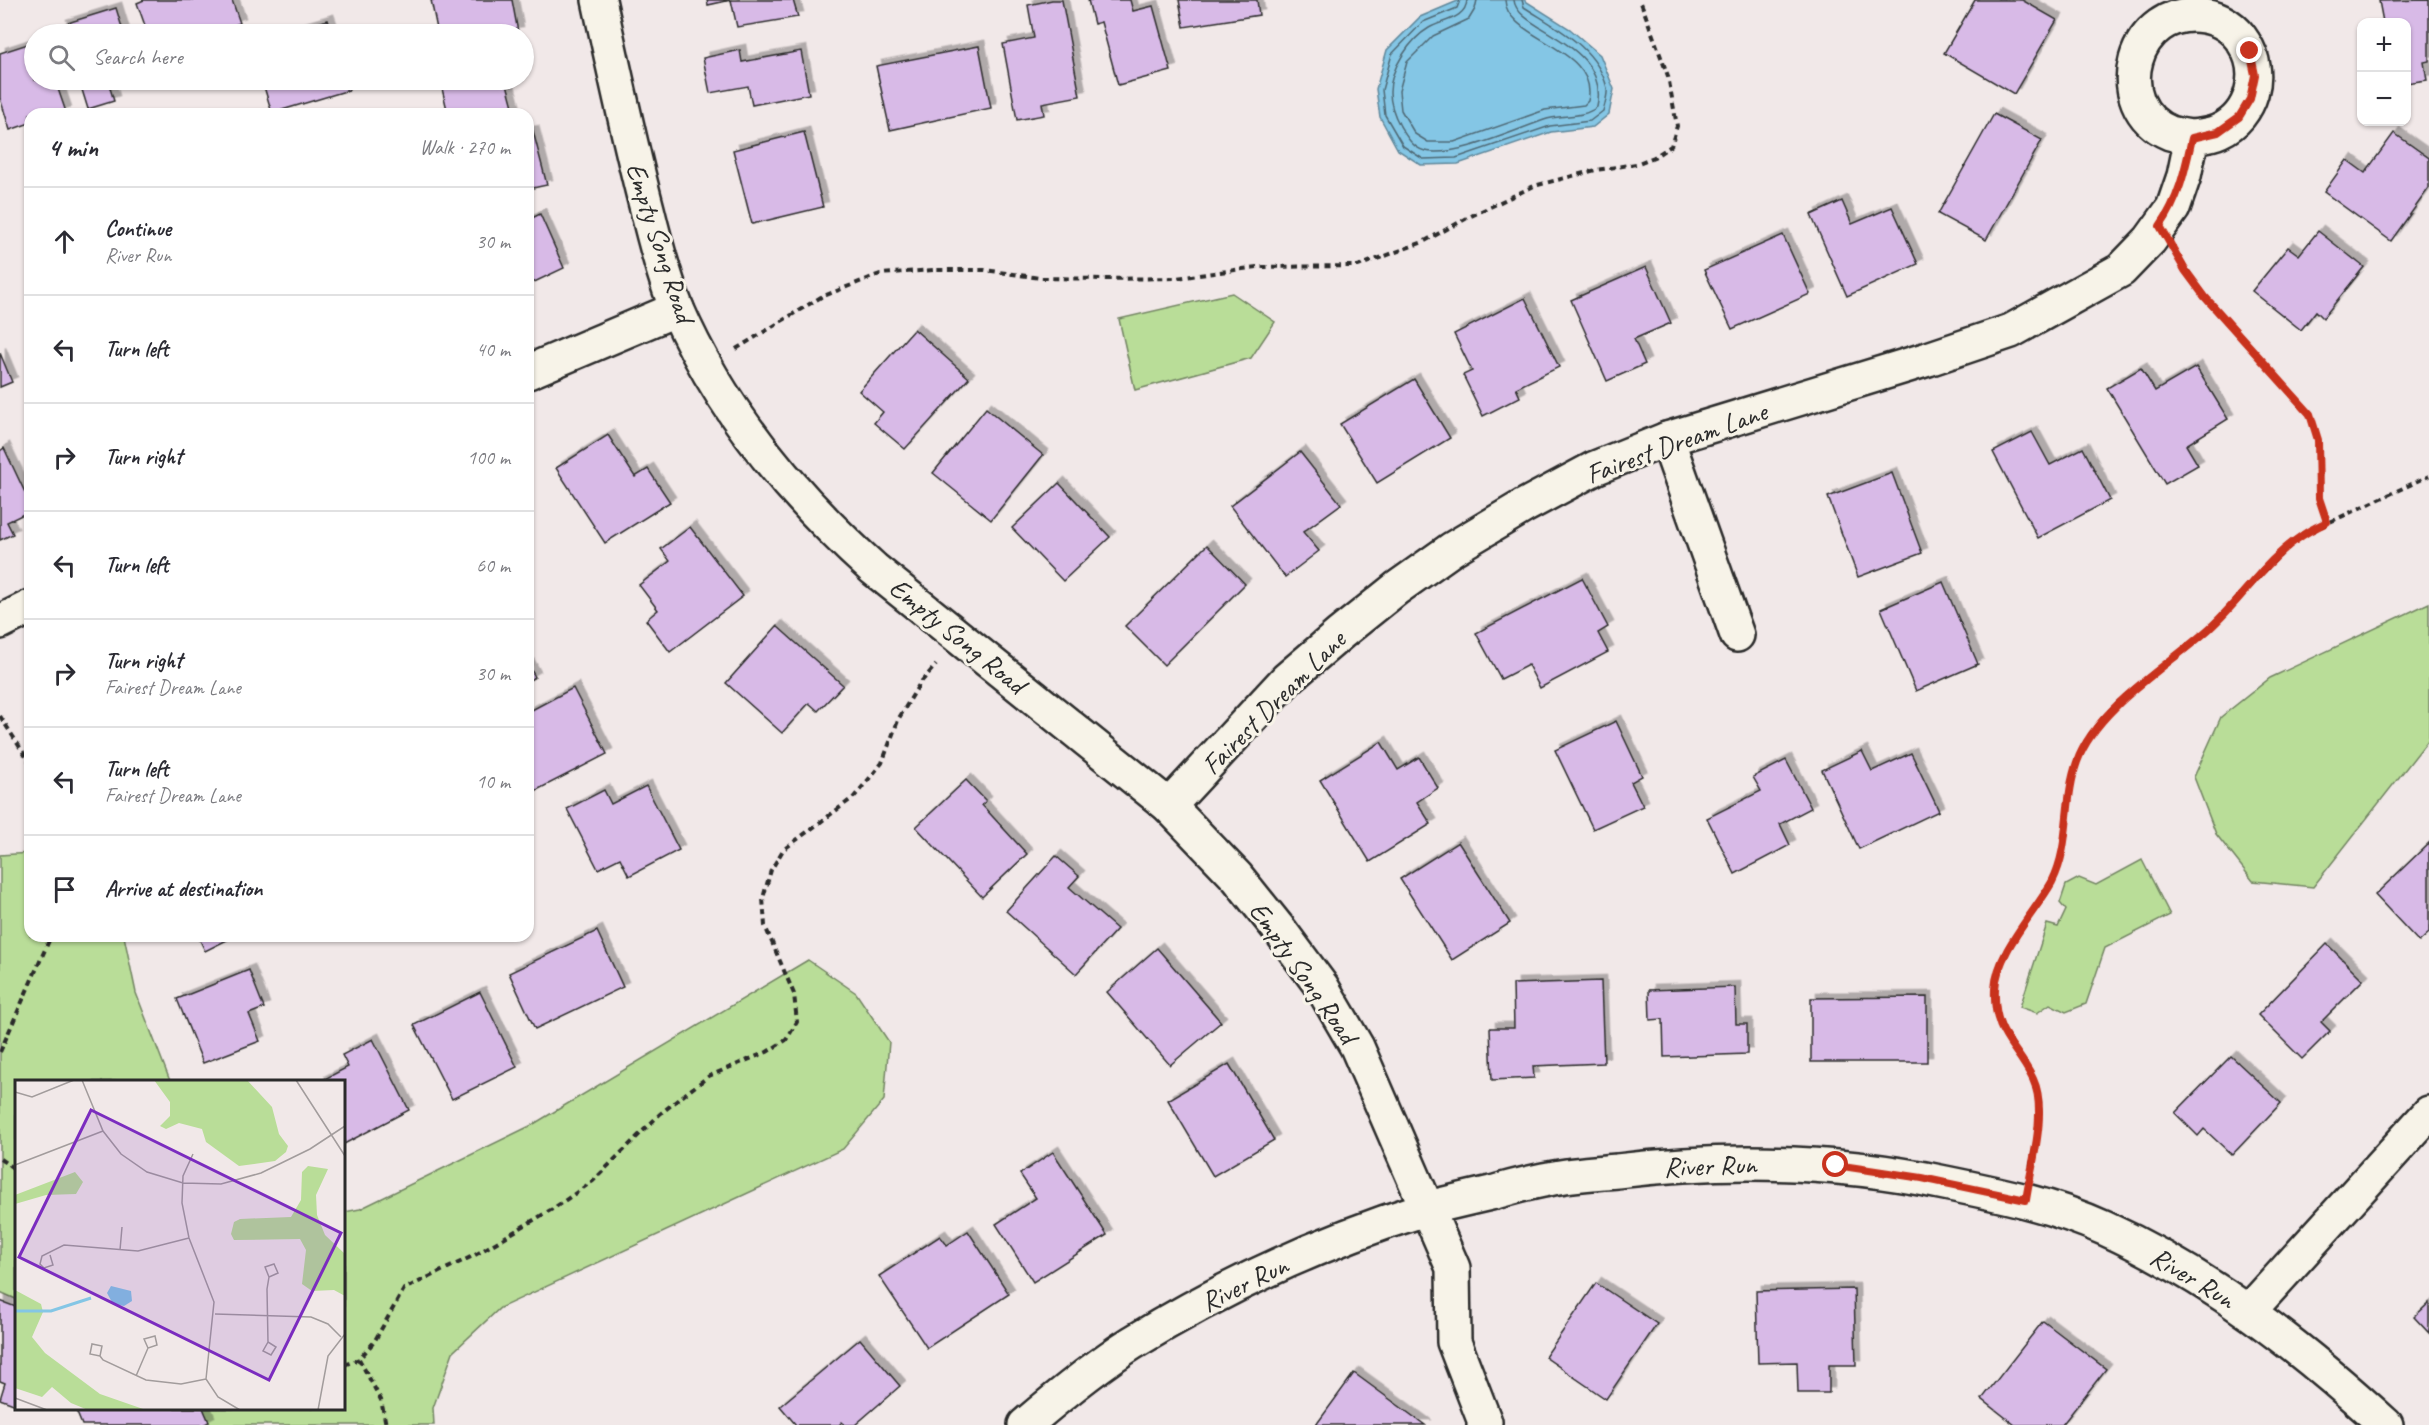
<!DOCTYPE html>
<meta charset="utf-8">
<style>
body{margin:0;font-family:Caveat,sans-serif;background:#f2f2f3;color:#2b2b33}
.controls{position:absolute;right:18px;top:18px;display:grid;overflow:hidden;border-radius:12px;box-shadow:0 2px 4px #0004}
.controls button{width:54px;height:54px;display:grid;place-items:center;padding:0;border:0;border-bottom:2px solid #e1e1e2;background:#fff;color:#2b2b33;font:30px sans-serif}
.stop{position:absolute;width:18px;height:18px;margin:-14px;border:4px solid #c8321e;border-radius:50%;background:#fff}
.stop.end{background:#c8321e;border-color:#fff;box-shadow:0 2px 6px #0008}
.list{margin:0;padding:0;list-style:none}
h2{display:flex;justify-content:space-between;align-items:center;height:78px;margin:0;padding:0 24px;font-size:26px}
h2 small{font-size:20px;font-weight:400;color:#7c7c81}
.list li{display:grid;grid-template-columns:39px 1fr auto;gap:18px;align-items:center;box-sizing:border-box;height:108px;padding:0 24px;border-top:2px solid #e1e1e2}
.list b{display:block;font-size:22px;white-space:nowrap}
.list p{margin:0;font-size:20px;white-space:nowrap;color:#7c7c81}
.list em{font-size:20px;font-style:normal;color:#7c7c81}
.icon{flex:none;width:33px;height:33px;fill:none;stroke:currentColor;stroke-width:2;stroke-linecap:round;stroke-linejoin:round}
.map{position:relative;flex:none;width:2429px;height:1425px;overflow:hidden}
.search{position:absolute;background:#fff;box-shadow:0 2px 4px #0004;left:24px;top:24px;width:510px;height:66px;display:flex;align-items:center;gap:15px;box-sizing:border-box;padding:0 21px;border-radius:33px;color:#7c7c81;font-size:22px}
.panel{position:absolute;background:#fff;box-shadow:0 2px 4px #0004;left:24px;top:108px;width:510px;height:834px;border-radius:18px}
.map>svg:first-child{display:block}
.green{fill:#b9dd98;stroke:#728462;stroke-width:1.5}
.water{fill:#84c6e5;stroke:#60889b;stroke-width:1.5}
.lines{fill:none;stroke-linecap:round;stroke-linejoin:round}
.shore{stroke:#4f6975;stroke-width:1.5}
.building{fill:#d8bae7;stroke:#2b2b2b;stroke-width:1.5;filter:url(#shadow)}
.minor-casing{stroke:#2b2b2b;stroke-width:38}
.path{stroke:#2b2b2b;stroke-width:4;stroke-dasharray:6 4.5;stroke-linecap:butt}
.minor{stroke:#f7f3e8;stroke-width:33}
.route{stroke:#c8321e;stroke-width:8}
.labels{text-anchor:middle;stroke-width:6;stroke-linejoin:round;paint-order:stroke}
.street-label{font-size:28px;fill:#2b2b2b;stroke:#f7f3e8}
.inset-river{fill:none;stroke:#84c6e5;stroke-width:3}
.inset-road{fill:none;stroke:#a29c9c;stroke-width:1.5}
.view{fill:#7b2cbf;fill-opacity:0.15;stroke:#7b2cbf;stroke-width:3}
.inset-edge{fill:none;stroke:#2b2b2b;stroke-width:3}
</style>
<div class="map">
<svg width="2429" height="1425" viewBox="0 0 2429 1425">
<defs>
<filter id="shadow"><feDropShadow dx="5.5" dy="-5.5" stdDeviation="0" flood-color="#0004"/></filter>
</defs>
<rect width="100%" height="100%" fill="#f1e8e8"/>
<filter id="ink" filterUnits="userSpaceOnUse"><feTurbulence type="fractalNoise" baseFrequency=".0167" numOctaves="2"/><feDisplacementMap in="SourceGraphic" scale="12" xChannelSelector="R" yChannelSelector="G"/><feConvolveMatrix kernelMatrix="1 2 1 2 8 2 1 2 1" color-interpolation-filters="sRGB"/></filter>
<g filter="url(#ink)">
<g class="green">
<polygon points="1232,293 1275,322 1251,358 1135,390 1119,319"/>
<polygon points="2429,603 2429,739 2313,887 2253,881 2216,834 2194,777 2221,717 2270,678"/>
<polygon points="30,853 30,936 124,936 136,993 170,1081 16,1082 16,1299 0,1292 0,855"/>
<polygon points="2142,860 2170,915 2105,948 2086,1004 2066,1012 2050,1004 2037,1013 2020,1007 2047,924 2058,927 2066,910 2060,903 2066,885 2079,878 2096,885"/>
<polygon points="808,960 856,993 889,1042 884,1100 843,1149 500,1308 453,1352 433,1408 434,1425 211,1425 195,1409 344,1408 344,1212 360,1209 532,1125"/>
</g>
<polygon class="water" points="1460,0 1524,0 1570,29 1600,55 1614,89 1609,114 1593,127 1551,132 1458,164 1421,165 1398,150 1380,117 1376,89 1387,50 1420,17"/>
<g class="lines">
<g class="shore">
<path d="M1460 0 1457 8 1423 22 1392 54 1382 90 1385 115 1403 146 1423 159 1456 158 1550 126 1590 121 1603 111C1605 104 1608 94 1607 88 1597 47 1556 28 1524 7L1522 0"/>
<path d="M1467 0C1466 19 1443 20 1429 28 1410 39 1390 69 1390 92 1390 105 1394 115 1400 126 1406 136 1413 148 1425 151 1454 158 1515 130 1544 120 1562 114 1582 119 1597 107 1611 42 1516 31 1514 0"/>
<path d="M1477 0 1475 9 1469 19 1433 36 1407 62 1399 91 1401 110 1415 134 1428 142H1454L1545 110 1584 105 1588 101C1600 48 1506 39 1505 0"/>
</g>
</g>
<g class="building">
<polygon points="144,0 232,0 240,23 210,34 148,34 137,3"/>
<polygon points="431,0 512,0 518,32 505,34 438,34"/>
<polygon points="707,0 793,0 798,17 737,27 731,0 708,5"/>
<polygon points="1052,0 1062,0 1080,96 1042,103 1044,115 1017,120 1003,44 1034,38 1028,5"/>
<polygon points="1088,0 1130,0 1133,11 1153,6 1171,71 1118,85 1101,22 1094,24"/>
<polygon points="1179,0 1257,0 1259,15 1184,27"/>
<polygon points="1975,0 2022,0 2057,20 2014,94 1944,53"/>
<polygon points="2429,0 2429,61 2424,62 2427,80 2406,83 2406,22 2383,22 2379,1"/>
<polygon points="116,8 124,34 64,34 61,25"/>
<polygon points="328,20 333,34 280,34"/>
<polygon points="34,42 34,80 55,80 66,112 59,114 30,114 30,123 10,130 0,98 0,53"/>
<polygon points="979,46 991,108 890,130 876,66"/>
<polygon points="740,50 742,62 801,51 809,94 752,105 748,86 710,93 703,58"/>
<polygon points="79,80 135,80 110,88 114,101 88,109"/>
<polygon points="262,80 346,80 349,90 272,113"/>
<polygon points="440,80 506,80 515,114 448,114"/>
<polygon points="1994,114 2042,140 1986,240 1938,214"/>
<polygon points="533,131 547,185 528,189 528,132"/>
<polygon points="804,132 823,207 752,224 733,150"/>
<polygon points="2394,133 2429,158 2429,188 2391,241 2324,192 2347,160 2365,173"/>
<polygon points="1842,201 1852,224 1892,207 1918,264 1847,296 1811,215"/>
<polygon points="540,214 564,268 528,285 528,220"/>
<polygon points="2318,231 2364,267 2323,318 2316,311 2301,330 2252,291 2288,247 2299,255"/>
<polygon points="1783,235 1810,294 1732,329 1704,270"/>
<polygon points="1646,267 1671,323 1634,339 1645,364 1607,381 1571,300"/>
<polygon points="1525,298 1559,367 1516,388 1520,397 1483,416 1463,375 1472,371 1454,334"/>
<polygon points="914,329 969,378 905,449 874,423 883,412 859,391"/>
<polygon points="0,353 12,382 0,387"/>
<polygon points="2196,367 2228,419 2186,445 2198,465 2165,484 2107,388 2141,368 2155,391"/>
<polygon points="1414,379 1450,438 1377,483 1340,424"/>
<polygon points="986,408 1043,455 991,520 933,473"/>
<polygon points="2032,432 2050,465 2083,448 2110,500 2038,538 1993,452"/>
<polygon points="608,435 635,477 648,469 670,502 605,543 556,468"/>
<polygon points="4,448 30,503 30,511 7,522 13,534 0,540 0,451"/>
<polygon points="1300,452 1341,504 1303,532 1319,551 1285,577 1230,506"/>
<polygon points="1892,473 1922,553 1858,577 1828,497"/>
<polygon points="1059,483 1110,537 1063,581 1012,528"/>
<polygon points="690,527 743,596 670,652 646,620 658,610 639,585 670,561 661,549"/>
<polygon points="1207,545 1245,584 1164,665 1125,626"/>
<polygon points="1582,578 1608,627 1598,633 1608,652 1540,688 1528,665 1501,679 1476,633"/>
<polygon points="1943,582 1978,664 1916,691 1881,609"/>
<polygon points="777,626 843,685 818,711 809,703 782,733 726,683"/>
<polygon points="528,664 535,677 528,681"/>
<polygon points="573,688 607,754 529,794 528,712"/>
<polygon points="1616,721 1642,776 1631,782 1643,806 1593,829 1555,750"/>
<polygon points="1381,742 1398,770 1419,757 1438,788 1417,802 1431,824 1370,862 1320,780"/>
<polygon points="1862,751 1872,771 1911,753 1939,811 1859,849 1822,770"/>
<polygon points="1786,760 1811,808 1780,824 1790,845 1735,874 1707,818 1761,791 1753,777"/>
<polygon points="966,780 986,801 982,805 1027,854 982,897 916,827"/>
<polygon points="646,786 679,850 629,876 620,858 598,869 567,809 604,790 611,804"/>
<polygon points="1458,842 1510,923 1452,960 1400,879"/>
<polygon points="2429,843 2429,933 2419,942 2375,895"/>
<polygon points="1056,856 1079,876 1069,887 1117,929 1076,974 1006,911"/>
<polygon points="597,931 623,987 535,1029 509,973"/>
<polygon points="198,936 235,936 205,951"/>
<polygon points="2327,944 2363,980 2321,1022 2330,1031 2302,1059 2258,1015"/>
<polygon points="1157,948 1221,1022 1170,1065 1107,992"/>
<polygon points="249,970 264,1008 249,1014 260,1041 203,1063 177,999"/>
<polygon points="1601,981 1604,1063 1533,1066 1534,1078 1492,1080 1490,1028 1514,1028 1513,984"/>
<polygon points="1735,987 1736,1024 1747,1024 1747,1054 1664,1057 1663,1019 1650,1020 1649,990"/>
<polygon points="480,992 517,1067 452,1099 414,1025"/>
<polygon points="1927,997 1927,1062 1811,1062 1811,998"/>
<polygon points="373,1039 409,1110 344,1144 344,1082 319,1082 348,1067 342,1055"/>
<polygon points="2231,1056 2281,1103 2232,1155 2204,1129 2198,1136 2175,1113"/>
<polygon points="1229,1064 1274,1140 1213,1176 1168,1100"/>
<polygon points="1053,1152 1107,1235 1033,1282 996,1224 1036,1198 1020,1174"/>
<polygon points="968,1231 1009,1294 927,1348 879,1276 940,1236 947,1245"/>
<polygon points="1596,1283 1657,1324 1606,1399 1545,1357"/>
<polygon points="1854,1289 1856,1365 1829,1365 1829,1393 1798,1393 1797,1362 1758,1363 1756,1291"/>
<polygon points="0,1301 16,1307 16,1405 0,1399 5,1383 0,1381"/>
<polygon points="2429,1303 2429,1333 2414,1317"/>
<polygon points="2043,1321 2106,1369 2062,1425 2015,1425 1982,1399"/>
<polygon points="860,1339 900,1386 855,1425 845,1425 842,1422 839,1425 796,1425 780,1406"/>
<polygon points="1354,1373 1425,1425 1316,1425"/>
<polygon points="75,1408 203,1408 209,1422 203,1425 82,1425"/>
</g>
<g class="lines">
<defs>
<g id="minor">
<path d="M599 0C614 70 629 140 647 209 655 242 664 278 677 309 720 409 794 497 874 569L1169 806 1237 877 1282 933 1322 987 1357 1047 1453 1268 1454 1342 1485 1422 1484 1425"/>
<polyline points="528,372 677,309"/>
<polyline points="1667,439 1737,635"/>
<polyline points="0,622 30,607"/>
<path d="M1169 806 1287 679 1341 633 1397 588 1452 549 1524 506 1595 468 1667 439 1928 359 2011 331 2121 270 2150 240 2173 208 2184 176 2192 137C2200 136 2211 135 2219 131 2252 116 2264 73 2244 43 2235 28 2221 19 2204 16 2133 4 2105 106 2170 133 2176 135 2185 136 2192 137"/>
<polyline points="2249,1311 2429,1113"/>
<path d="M1025 1425C1059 1396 1094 1367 1132 1343 1223 1287 1323 1241 1425 1209 1447 1203 1469 1198 1491 1193 1510 1188 1530 1182 1549 1179 1571 1174 1594 1173 1617 1171 1727 1158 1836 1160 1945 1183 1999 1194 2053 1205 2104 1228 2210 1276 2301 1347 2386 1425"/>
</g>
</defs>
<use href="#minor" class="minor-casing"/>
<g class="path">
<polyline points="2180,261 2205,297 2310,414 2318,440 2319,498 2327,522"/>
<polyline points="736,349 821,297 880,274 933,270 985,270 1040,278 1104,279 1177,278 1257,267 1358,266 1423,242 1471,216 1534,186 1596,170 1636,164 1654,157 1671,146 1677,126 1668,76 1640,0"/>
<polyline points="0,716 30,763"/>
<polyline points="0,1052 51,936"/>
<polyline points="0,1159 16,1170"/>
<path d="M2031 1166C2035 1146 2042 1120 2039 1099 2032 1057 1991 1038 1995 988 1998 947 2035 916 2052 881 2071 844 2063 800 2077 762 2099 700 2169 669 2213 625 2243 595 2269 562 2302 535L2429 476"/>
<polyline points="359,1359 381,1400 386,1425"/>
<polyline points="344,1365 359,1359 374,1342 404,1289 475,1255 554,1208 593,1181 660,1114 689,1091 709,1076 767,1052 786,1040 797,1022 794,994 765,926 763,898 771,870 783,850 854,797 882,763 899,718 920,683 936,665"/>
</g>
<use href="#minor" class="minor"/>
</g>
</g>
<g class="lines" filter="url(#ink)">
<path class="route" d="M1836 1165 1922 1178 2026 1200C2031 1166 2048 1111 2033 1079 2016 1044 1993 1035 1995 989 1997 951 2034 914 2052 882 2071 845 2063 801 2077 762 2096 708 2168 666 2210 628 2242 599 2266 559 2303 535 2310 530 2319 526 2327 522L2319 498 2318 440 2310 414 2205 297 2185 270 2160 226C2179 199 2185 170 2192 138L2218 132 2239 117 2250 99 2255 75 2250 51"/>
</g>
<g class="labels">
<g class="street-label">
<text transform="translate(661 242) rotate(72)" y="10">Empty Song Road</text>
<text transform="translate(1676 442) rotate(-20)" y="10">Fairest Dream Lane</text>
<text transform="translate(958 635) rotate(39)" y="10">Empty Song Road</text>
<text transform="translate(1273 702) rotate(-45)" y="10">Fairest Dream Lane</text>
<text transform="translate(1304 972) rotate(55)" y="10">Empty Song Road</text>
<text transform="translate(1710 1165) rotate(-2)" y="10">River Run</text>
<text transform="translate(2193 1277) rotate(31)" y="10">River Run</text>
<text transform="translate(1244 1283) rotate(-26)" y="10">River Run</text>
</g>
</g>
<g transform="translate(15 1080)">
<rect width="330" height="330" fill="#f1e8e8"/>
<path d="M139 0H232L257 27 264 54 273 66 271 72 260 81 224 86 191 62 187 49 164 43 151 49 145 46 155 36V22ZM293 86 313 89 301 115 302 135 310 155 330 174V216L319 210 297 211 287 204 291 170 285 159 219 160 216 154 219 142 225 139 276 137 286 120 287 92ZM60 92 68 102 61 114 31 115 0 124V115ZM0 210 26 224 28 232 17 257 30 273 85 314 131 330H73L56 323 37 307 27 317 0 308Z" fill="#b9dd98"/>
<path d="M96 206 116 211 117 221 109 226 98 224 92 213Z" fill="#84c6e5"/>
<path class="inset-river" d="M0 231H36L76 218"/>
<path class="inset-road" d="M67 0 88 51 106 74 132 92 168 103 206 104 246 93 295 69 330 46M281 0 330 76M0 12 17 17 59 0M178 74 168 96 167 123 174 158 199 222 191 299 203 317 225 330M0 85 88 51M105 170 107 147M35 175 38 185 29 188 25 184 27 176 49 165 123 171 174 158M200 234 296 237 313 244 326 257M253 262 248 271 256 275 261 267 253 262 252 209 254 197 263 193 259 184 250 187 254 197M85 276 75 274 77 264 87 266 85 276 88 280 131 300 166 304 191 299M121 296 133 268 142 265 140 256 129 259 133 268M0 318 32 330M303 330 313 276 330 254"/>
<path class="view" d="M76 30 326 153 254 300 4 177Z"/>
<rect width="330" height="330" class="inset-edge"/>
</g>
</svg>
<div class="controls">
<button>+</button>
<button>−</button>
</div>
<div class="stop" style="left:1836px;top:1165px"></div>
<div class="stop end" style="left:2250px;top:51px"></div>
<div class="search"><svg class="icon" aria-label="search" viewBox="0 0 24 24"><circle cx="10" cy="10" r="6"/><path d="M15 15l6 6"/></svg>Search here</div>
<section class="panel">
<h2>4 min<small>Walk · 270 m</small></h2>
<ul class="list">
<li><svg class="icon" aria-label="ahead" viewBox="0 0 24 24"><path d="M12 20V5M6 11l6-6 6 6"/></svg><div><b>Continue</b><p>River Run</p></div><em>30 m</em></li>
<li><svg class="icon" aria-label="left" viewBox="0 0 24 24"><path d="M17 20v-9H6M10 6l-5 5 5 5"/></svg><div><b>Turn left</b></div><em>40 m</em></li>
<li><svg class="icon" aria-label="right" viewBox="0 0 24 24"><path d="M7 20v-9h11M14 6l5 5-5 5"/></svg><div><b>Turn right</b></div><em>100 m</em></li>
<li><svg class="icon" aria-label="left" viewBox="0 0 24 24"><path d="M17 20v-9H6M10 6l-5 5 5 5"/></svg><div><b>Turn left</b></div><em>60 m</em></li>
<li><svg class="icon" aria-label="right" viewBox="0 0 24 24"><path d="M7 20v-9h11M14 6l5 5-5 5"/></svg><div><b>Turn right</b><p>Fairest Dream Lane</p></div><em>30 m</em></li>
<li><svg class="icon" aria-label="left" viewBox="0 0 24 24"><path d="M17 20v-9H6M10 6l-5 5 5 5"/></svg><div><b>Turn left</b><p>Fairest Dream Lane</p></div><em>10 m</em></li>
<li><svg class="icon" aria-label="arrive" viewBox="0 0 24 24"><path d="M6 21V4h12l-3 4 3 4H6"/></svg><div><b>Arrive at destination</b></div></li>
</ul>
</section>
</div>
